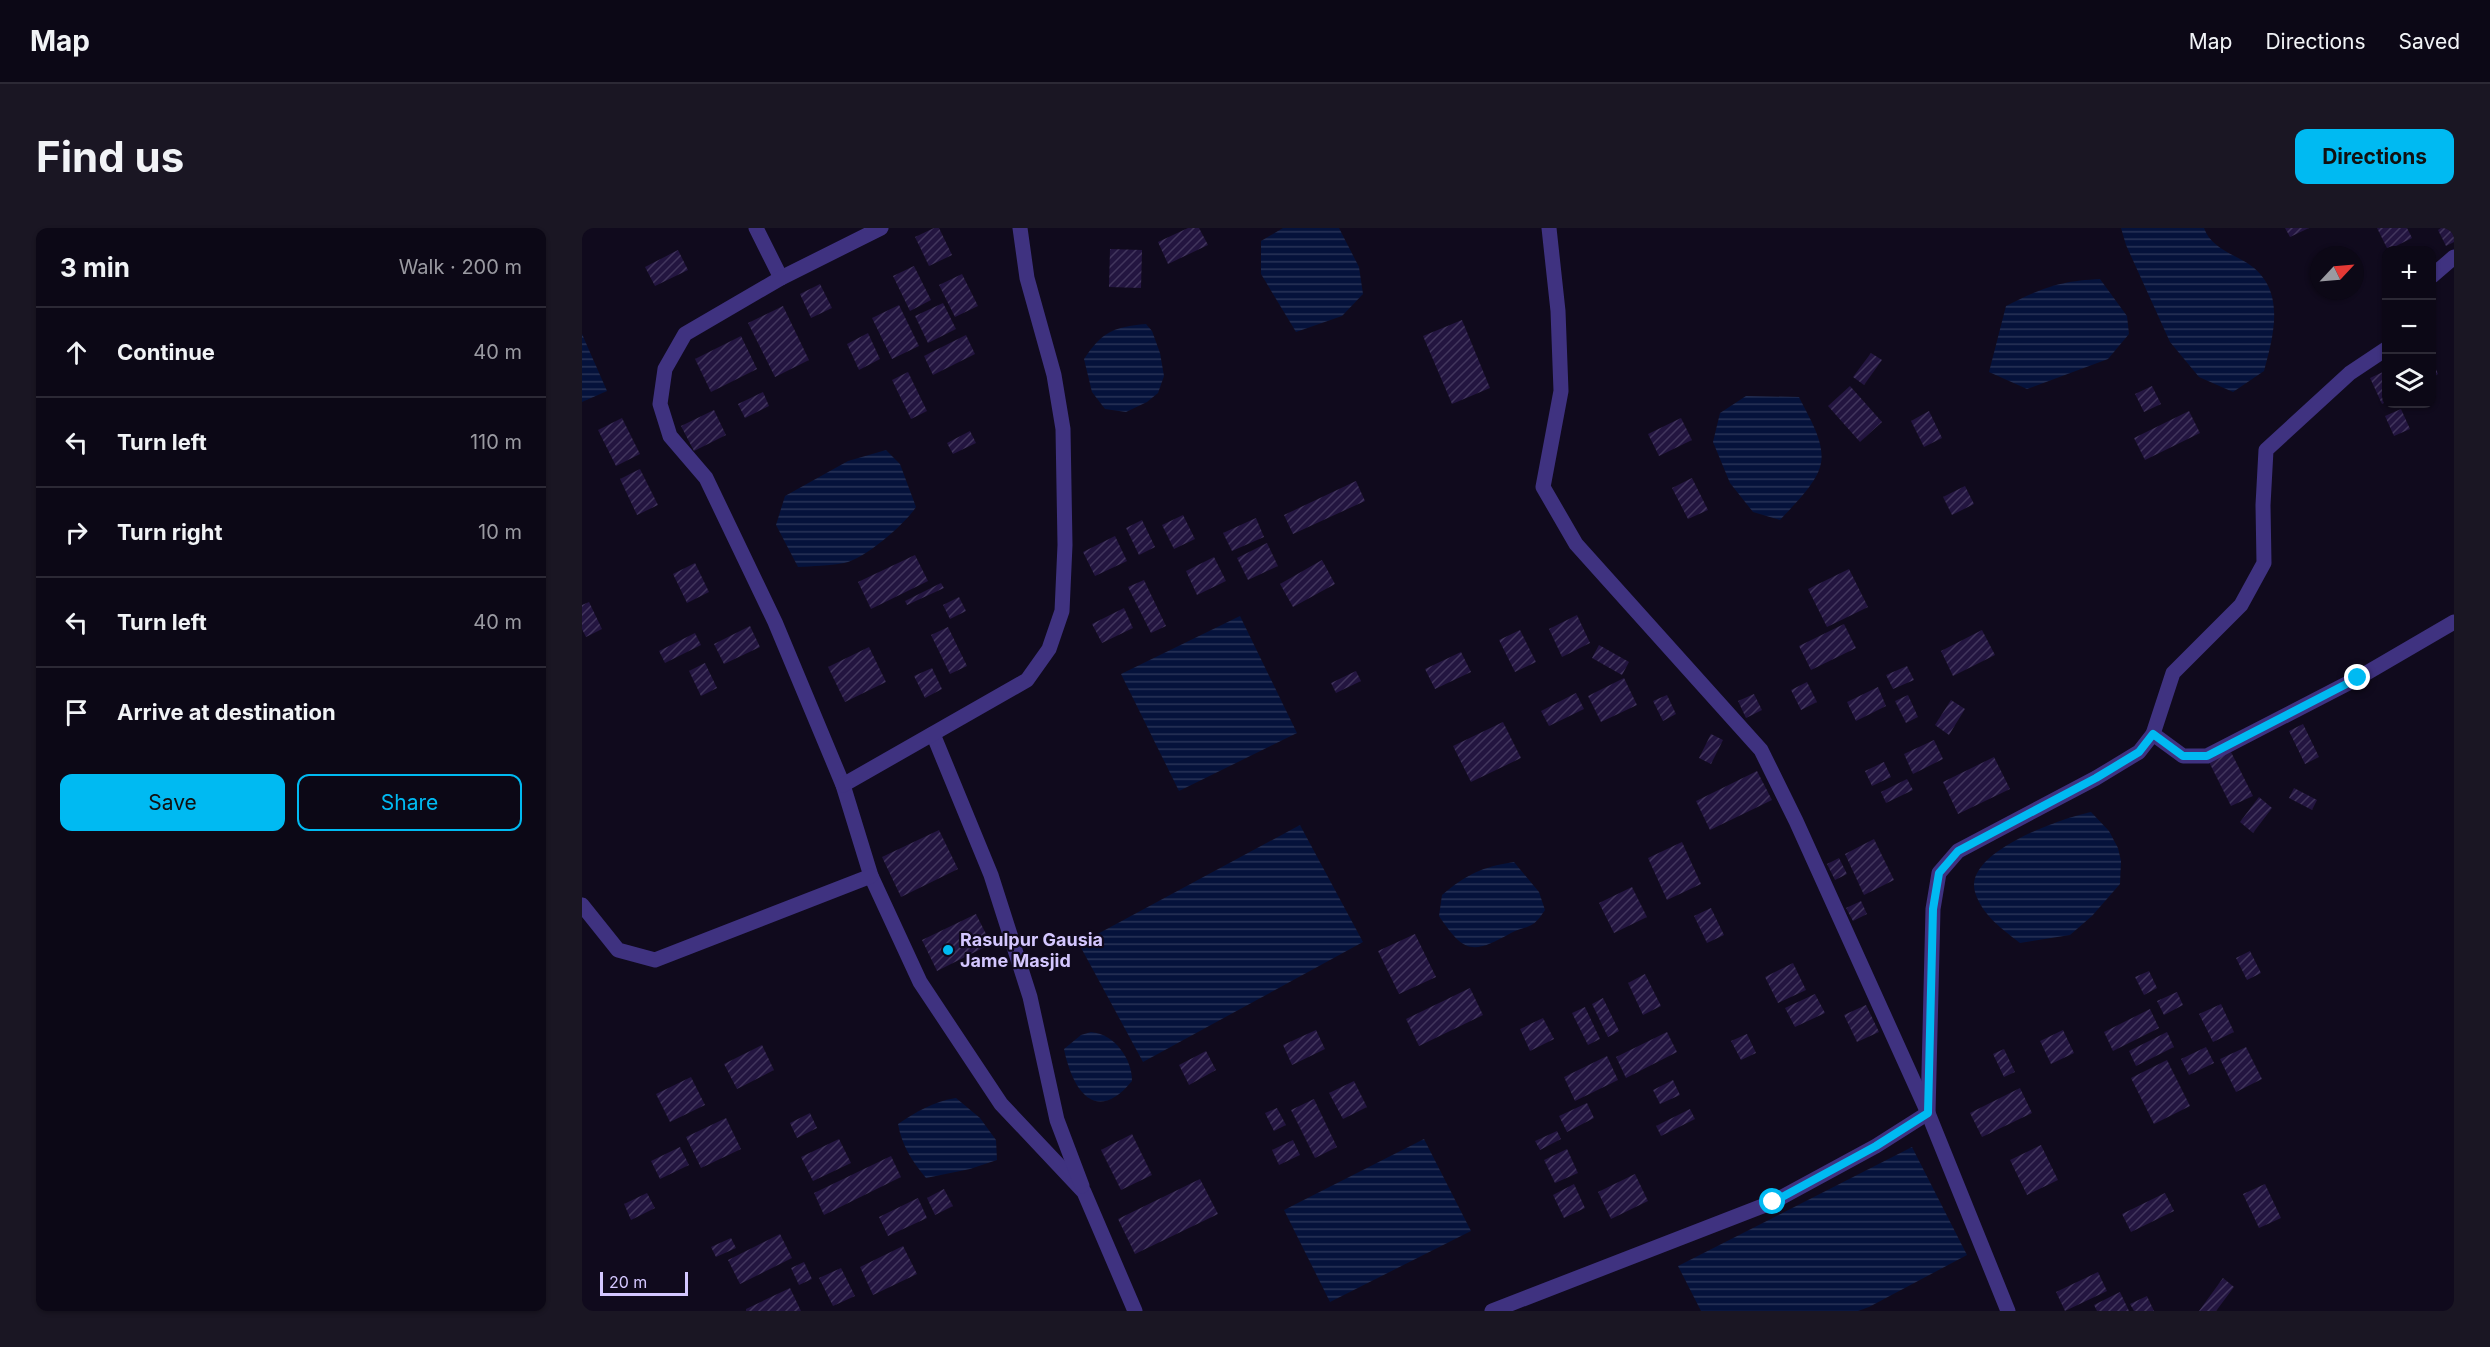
<!DOCTYPE html>
<meta charset="utf-8">
<style>
body{margin:0;font-family:Inter,sans-serif;background:#1a1623;color:#f1f3f6}
.controls{position:absolute;right:18px;top:18px;display:grid;overflow:hidden;border-radius:12px;box-shadow:0 2px 4px #0004}
.controls button{width:54px;height:54px;display:grid;place-items:center;padding:0;border:0;border-bottom:2px solid #2c2935;background:#0c0816;color:#f1f3f6;font:30px sans-serif}
.compass{position:absolute;left:1728px;top:18px;width:54px;height:54px;border-radius:50%;background:#0c0816;box-shadow:0 2px 4px #0004;rotate:64deg}
.scale{position:absolute;left:18px;bottom:15px;width:88px;box-sizing:border-box;padding-left:6px;border:3px solid #d4c7ff;border-top:0;font-size:16px;line-height:21px;white-space:nowrap;color:#d4c7ff;-webkit-text-stroke:4px #100a1d;paint-order:stroke}
.stop{position:absolute;width:18px;height:18px;margin:-14px;border:4px solid #00baf2;border-radius:50%;background:#fff}
.stop.end{background:#00baf2;border-color:#fff;box-shadow:0 2px 6px #0008}
.list{margin:0;padding:0;list-style:none}
h2{display:flex;justify-content:space-between;align-items:center;height:78px;margin:0;padding:0 24px;font-size:26px}
h2 small{font-size:20px;font-weight:400;color:#9a9aa1}
.list li{display:grid;grid-template-columns:39px 1fr auto;gap:18px;align-items:center;box-sizing:border-box;height:90px;padding:0 24px;border-top:2px solid #2c2935}
.list b{display:block;font-size:22px;white-space:nowrap}
.list em{font-size:20px;font-style:normal;color:#9a9aa1}
.actions{display:flex;gap:12px;padding:18px 24px}
.actions a{flex:1;padding:14px 0;border:2px solid #00baf2;border-radius:12px;text-align:center;font-size:21px;color:#00baf2}
.actions .main{background:#00baf2;color:#111}
.icon{flex:none;width:33px;height:33px;fill:none;stroke:currentColor;stroke-width:2;stroke-linecap:round;stroke-linejoin:round}
.map{position:relative;flex:none;width:1872px;height:1083px;overflow:hidden;border-radius:12px}
header{display:flex;align-items:center;gap:36px;box-sizing:border-box;height:84px;padding:0 30px;background:#0c0816;border-bottom:2px solid #2c2935}
header strong{font-size:28px}
nav{display:flex;gap:33px;margin-inline-start:auto;font-size:21px}
.intro{display:flex;align-items:center;justify-content:space-between;box-sizing:border-box;height:144px;padding:0 36px}
h1{margin:0;font-size:42px}
.button{padding:15px 27px;border-radius:12px;background:#00baf2;color:#111;font-size:21px;font-weight:700}
main{display:flex;gap:36px;padding:0 36px}
aside{flex:1;background:#0c0816;border-radius:12px;box-shadow:0 2px 4px #0004}
.map>svg:first-child{display:block}
.water{fill:url(#water-rules)}
.building{fill:url(#building-hatch)}
.lines{fill:none;stroke-linecap:round;stroke-linejoin:round}
.street{stroke:#3f3280;stroke-width:15}
.route{stroke:#00baf2;stroke-width:8}
.poi-dot{fill:#00baf2;stroke:#100a1d;stroke-width:2}
.labels{text-anchor:middle;stroke-width:4.5;stroke-linejoin:round;paint-order:stroke}
.poi-label{font-size:18px;font-weight:bold;fill:#d4c7ff;stroke:#100a1d;text-anchor:start}
</style>
<header>
<strong>Map</strong>
<nav><a>Map</a><a>Directions</a><a>Saved</a></nav>
</header>
<div class="intro"><h1>Find us</h1><a class="button">Directions</a></div>
<main>
<aside>
<h2>3 min<small>Walk · 200 m</small></h2>
<ul class="list">
<li><svg class="icon" aria-label="ahead" viewBox="0 0 24 24"><path d="M12 20V5M6 11l6-6 6 6"/></svg><div><b>Continue</b></div><em>40 m</em></li>
<li><svg class="icon" aria-label="left" viewBox="0 0 24 24"><path d="M17 20v-9H6M10 6l-5 5 5 5"/></svg><div><b>Turn left</b></div><em>110 m</em></li>
<li><svg class="icon" aria-label="right" viewBox="0 0 24 24"><path d="M7 20v-9h11M14 6l5 5-5 5"/></svg><div><b>Turn right</b></div><em>10 m</em></li>
<li><svg class="icon" aria-label="left" viewBox="0 0 24 24"><path d="M17 20v-9H6M10 6l-5 5 5 5"/></svg><div><b>Turn left</b></div><em>40 m</em></li>
<li><svg class="icon" aria-label="arrive" viewBox="0 0 24 24"><path d="M6 21V4h12l-3 4 3 4H6"/></svg><div><b>Arrive at destination</b></div></li>
</ul>
<div class="actions"><a class="main">Save</a><a>Share</a></div>
</aside>
<div class="map">
<svg width="1872" height="1083" viewBox="0 0 1872 1083">
<defs>
<pattern id="water-rules" width="6" height="5" patternUnits="userSpaceOnUse" patternTransform="scale(1.5)"><rect width="6" height="5" fill="#05123b"/><path d="M0 2.5h6" fill="none" stroke="#293358"/></pattern>
<pattern id="building-hatch" width="6" height="6" patternUnits="userSpaceOnUse" patternTransform="scale(1.5)"><rect width="6" height="6" fill="#231540"/><path d="M-1 1l2-2M0 6l6-6M5 7l2-2" fill="none" stroke="#42365d"/></pattern>
</defs>
<rect width="100%" height="100%" fill="#100a1d"/>
<g class="water">
<polygon points="701,0 757,0 777,39 781,66 760,88 714,104 679,46 679,13"/>
<path d="M1539 0H1622C1628 17 1645 24 1660 32 1705 56 1693 103 1682 143L1651 164 1617 149 1588 114 1544 17Z"/>
<path d="M1518 51 1545 88 1547 106 1526 131 1445 161 1407 144 1424 78C1459 60 1478 53 1518 51Z"/>
<path d="M564 96 570 103 578 125 582 148 576 165 565 174 544 184 523 181 510 164 502 131C520 104 531 99 564 96Z"/>
<polygon points="0,106 25,163 0,174"/>
<path d="M1164 168 1217 169C1226 188 1243 213 1239 235 1236 254 1211 278 1198 292L1171 284 1148 255 1131 214 1138 185Z"/>
<path d="M304 222 318 236 334 279C323 296 283 331 262 335 247 338 231 338 216 339L194 297 203 268 266 233Z"/>
<polygon points="658,388 715,505 597,563 539,446"/>
<path d="M1509 584 1527 603 1536 620 1539 633 1538 656 1510 688 1488 707 1438 715C1420 701 1400 687 1393 664 1381 624 1480 590 1509 584Z"/>
<polygon points="718,597 781,714 561,834 497,716"/>
<path d="M932 634 957 664 963 682C960 686 956 693 951 696 945 700 936 701 929 705 890 727 882 725 857 688L860 667C885 646 900 639 932 634Z"/>
<path d="M509 804C532 806 550 830 550 853 513 898 490 861 482 821L499 807Z"/>
<path d="M374 870 398 890 414 912 415 932 388 941 344 950C330 933 320 918 316 896 334 884 352 873 374 870Z"/>
<polygon points="842,911 889,1003 748,1074 702,982"/>
<polygon points="1330,919 1385,1027 1287,1079 1276,1083 1119,1083 1096,1038"/>
</g>
<g class="building">
<polygon points="352,0 357,0 370,27 347,38 333,9"/>
<polygon points="606,0 617,0 626,17 586,36 576,14"/>
<polygon points="1703,0 1727,0 1708,9"/>
<polygon points="1795,0 1825,0 1830,10 1806,22"/>
<polygon points="1859,0 1872,0 1872,14 1864,18 1856,2"/>
<polygon points="528,21 560,22 559,60 527,59"/>
<polygon points="96,22 106,42 73,58 63,39"/>
<polygon points="332,38 349,72 328,83 311,48"/>
<polygon points="380,46 396,78 373,89 357,57"/>
<polygon points="238,56 250,80 229,90 218,66"/>
<polygon points="361,75 374,101 346,115 333,88"/>
<polygon points="317,77 337,118 310,131 290,90"/>
<polygon points="201,78 227,132 193,149 166,95"/>
<polygon points="880,92 908,160 870,176 841,108"/>
<polygon points="286,105 298,131 277,142 265,116"/>
<polygon points="384,107 393,126 351,147 342,128"/>
<polygon points="159,108 175,141 129,164 113,131"/>
<polygon points="1289,125 1300,132 1282,157 1271,149"/>
<polygon points="1850,132 1856,146 1850,150"/>
<polygon points="326,144 345,183 329,191 310,152"/>
<polygon points="1801,144 1804,150 1804,174 1800,176 1788,150"/>
<polygon points="1268,158 1300,194 1278,214 1246,178"/>
<polygon points="1570,158 1579,176 1562,184 1553,166"/>
<polygon points="181,164 187,178 163,190 156,176"/>
<polygon points="1819,181 1828,201 1812,208 1803,188"/>
<polygon points="132,182 144,207 112,223 99,198"/>
<polygon points="1347,183 1360,210 1342,219 1329,193"/>
<polygon points="1607,183 1618,205 1563,232 1552,210"/>
<polygon points="40,190 58,226 34,238 16,202"/>
<polygon points="1099,190 1110,212 1077,228 1066,206"/>
<polygon points="388,203 394,215 371,226 365,215"/>
<polygon points="58,241 76,277 55,287 38,251"/>
<polygon points="1110,250 1126,282 1106,291 1090,260"/>
<polygon points="774,253 783,273 711,306 702,287"/>
<polygon points="1383,258 1392,276 1370,287 1361,269"/>
<polygon points="601,287 613,311 592,321 580,297"/>
<polygon points="674,290 682,309 650,323 641,305"/>
<polygon points="560,292 573,319 557,327 544,300"/>
<polygon points="533,308 545,333 513,348 501,324"/>
<polygon points="685,315 696,338 666,352 655,330"/>
<polygon points="333,327 346,353 289,381 276,354"/>
<polygon points="632,329 644,353 615,367 604,343"/>
<polygon points="740,332 753,356 711,379 698,356"/>
<polygon points="113,335 127,364 105,375 91,346"/>
<polygon points="1267,341 1286,379 1245,399 1226,361"/>
<polygon points="562,352 584,398 569,405 546,359"/>
<polygon points="359,355 362,360 325,377 323,373"/>
<polygon points="377,369 384,383 368,391 361,377"/>
<polygon points="7,374 20,401 4,409 0,401 0,377"/>
<polygon points="542,380 551,400 520,415 510,396"/>
<polygon points="995,387 1008,415 980,429 967,401"/>
<polygon points="1262,396 1274,420 1229,442 1217,418"/>
<polygon points="168,398 178,419 142,436 132,416"/>
<polygon points="366,399 385,438 368,446 349,407"/>
<polygon points="938,402 954,434 933,444 917,412"/>
<polygon points="1400,402 1413,427 1371,448 1359,423"/>
<polygon points="113,405 119,417 83,435 77,423"/>
<polygon points="1017,417 1047,434 1040,447 1010,430"/>
<polygon points="287,419 304,454 263,474 246,439"/>
<polygon points="879,424 889,444 853,461 843,441"/>
<polygon points="123,435 135,460 119,468 107,443"/>
<polygon points="1325,438 1332,452 1311,461 1304,447"/>
<polygon points="350,440 360,461 343,470 332,448"/>
<polygon points="774,443 779,453 754,465 749,455"/>
<polygon points="1042,450 1055,477 1019,494 1006,468"/>
<polygon points="1225,454 1235,474 1219,482 1209,462"/>
<polygon points="1296,459 1304,478 1274,493 1265,474"/>
<polygon points="994,465 1002,481 967,498 959,483"/>
<polygon points="1172,466 1180,482 1164,490 1156,473"/>
<polygon points="1085,467 1094,486 1081,493 1071,473"/>
<polygon points="1326,467 1336,489 1324,495 1313,473"/>
<polygon points="1369,472 1383,481 1367,507 1353,497"/>
<polygon points="921,494 939,530 889,554 871,518"/>
<polygon points="1721,496 1737,529 1723,536 1707,503"/>
<polygon points="1129,506 1141,512 1129,536 1117,530"/>
<polygon points="1352,512 1361,531 1331,546 1322,526"/>
<polygon points="1649,524 1671,568 1649,578 1627,534"/>
<polygon points="1412,529 1428,561 1376,586 1361,554"/>
<polygon points="1302,534 1309,549 1290,558 1283,543"/>
<polygon points="1175,543 1190,572 1128,602 1114,573"/>
<polygon points="1325,551 1331,562 1304,575 1299,564"/>
<polygon points="1712,560 1735,572 1730,582 1707,570"/>
<polygon points="1677,569 1690,580 1671,605 1658,594"/>
<polygon points="357,602 376,641 319,669 300,629"/>
<polygon points="1292,611 1312,652 1282,667 1263,626"/>
<polygon points="1100,614 1119,656 1085,672 1066,630"/>
<polygon points="1257,630 1265,646 1253,652 1245,636"/>
<polygon points="1050,659 1065,689 1032,705 1017,675"/>
<polygon points="1279,673 1285,686 1271,693 1264,680"/>
<polygon points="1129,680 1142,707 1125,715 1112,688"/>
<polygon points="394,686 409,716 355,743 340,712"/>
<polygon points="833,706 854,749 817,766 796,723"/>
<polygon points="1668,723 1679,745 1665,752 1654,730"/>
<polygon points="1211,735 1224,762 1196,775 1183,749"/>
<polygon points="1567,743 1575,760 1562,767 1553,749"/>
<polygon points="1063,746 1079,778 1061,787 1046,755"/>
<polygon points="888,760 901,787 837,818 824,791"/>
<polygon points="1595,764 1601,777 1582,787 1575,773"/>
<polygon points="1233,766 1243,785 1213,799 1203,780"/>
<polygon points="1021,770 1037,803 1026,809 1010,776"/>
<polygon points="1639,776 1652,804 1631,814 1617,786"/>
<polygon points="1284,777 1297,804 1275,814 1262,787"/>
<polygon points="1003,779 1018,811 1006,817 990,785"/>
<polygon points="1568,781 1577,800 1531,823 1522,804"/>
<polygon points="961,790 972,811 948,823 938,801"/>
<polygon points="734,802 743,821 710,837 701,817"/>
<polygon points="1481,802 1492,825 1469,836 1458,813"/>
<polygon points="1085,804 1095,824 1044,850 1034,829"/>
<polygon points="1585,804 1592,819 1554,838 1547,823"/>
<polygon points="1165,806 1174,825 1159,832 1149,813"/>
<polygon points="180,817 192,842 155,861 142,836"/>
<polygon points="1624,819 1632,835 1607,847 1599,831"/>
<polygon points="1664,819 1680,851 1654,864 1638,831"/>
<polygon points="1422,821 1433,844 1422,849 1411,826"/>
<polygon points="624,823 634,842 607,857 597,837"/>
<polygon points="1025,828 1036,852 993,873 982,849"/>
<polygon points="1585,832 1608,878 1572,896 1549,850"/>
<polygon points="109,849 123,877 88,894 74,866"/>
<polygon points="1091,852 1098,867 1078,876 1071,862"/>
<polygon points="772,853 785,879 761,891 747,865"/>
<polygon points="1438,860 1450,885 1400,909 1388,885"/>
<polygon points="732,871 755,919 733,930 709,882"/>
<polygon points="1005,875 1012,890 985,904 977,888"/>
<polygon points="695,880 704,897 692,903 683,885"/>
<polygon points="1108,881 1113,891 1079,908 1074,898"/>
<polygon points="228,885 235,900 215,910 208,895"/>
<polygon points="144,890 159,921 119,940 104,909"/>
<polygon points="975,903 979,911 958,922 953,913"/>
<polygon points="550,906 570,947 539,962 519,922"/>
<polygon points="257,911 269,935 231,953 219,929"/>
<polygon points="711,912 718,927 697,937 690,922"/>
<polygon points="1459,917 1476,952 1445,967 1428,932"/>
<polygon points="98,919 107,937 78,951 69,933"/>
<polygon points="985,921 996,945 973,955 962,932"/>
<polygon points="309,928 319,949 242,987 232,965"/>
<polygon points="1053,946 1066,973 1029,991 1016,964"/>
<polygon points="618,951 636,986 553,1026 536,991"/>
<polygon points="992,956 1003,980 982,990 971,967"/>
<polygon points="1683,956 1699,990 1677,1000 1661,966"/>
<polygon points="362,961 371,978 353,987 345,970"/>
<polygon points="65,965 73,980 49,992 42,976"/>
<polygon points="1583,965 1592,983 1549,1004 1540,986"/>
<polygon points="336,970 345,990 306,1008 297,989"/>
<polygon points="198,1006 210,1030 158,1056 146,1032"/>
<polygon points="149,1010 154,1020 134,1029 129,1019"/>
<polygon points="321,1018 335,1046 291,1067 278,1039"/>
<polygon points="222,1034 230,1051 217,1057 209,1040"/>
<polygon points="259,1040 273,1068 251,1078 237,1050"/>
<polygon points="1516,1044 1525,1063 1483,1083 1474,1064"/>
<polygon points="1641,1050 1652,1059 1634,1083 1617,1083"/>
<polygon points="208,1060 219,1083 164,1083 164,1081"/>
<polygon points="1538,1064 1547,1083 1515,1083 1512,1077"/>
<polygon points="1565,1068 1572,1083 1552,1083 1548,1076"/>
</g>
<g class="lines">
<g class="street">
<polyline points="174,0 199,50"/>
<polyline points="299,0 199,50 103,106 83,141 78,176 88,208 124,250 193,394 261,557 289,648 338,754 419,876 502,964 553,1083"/>
<polyline points="967,0 976,83 979,163 961,259 994,316 1179,522 1214,593 1346,885 1426,1083"/>
<polyline points="1850,48 1872,29"/>
<polyline points="351,506 409,647 448,769 475,892 500,958"/>
<polyline points="1571,506 1601,528 1625,528 1776,450 1872,394"/>
<polyline points="261,557 445,452 467,421 480,383 483,317 481,201 472,147 445,50 438,0"/>
<polyline points="0,677 36,722 73,732 289,648"/>
<polyline points="910,1083 1191,974 1294,918 1346,885 1351,681 1357,645 1376,623 1514,550 1557,524 1571,506 1591,445 1659,377 1682,335 1681,277 1684,222 1768,145 1804,121"/>
</g>
</g>
<g class="lines">
<polyline class="route" points="1191,974 1294,918 1346,885 1351,681 1357,645 1376,623 1514,550 1557,524 1571,506 1601,528 1625,528 1776,450"/>
</g>
<circle class="poi-dot" cx="366" cy="722" r="6"/>
<g class="labels">
<g class="poi-label">
<text x="378" y="718">Rasulpur Gausia<tspan x="378" dy="21">Jame Masjid</tspan></text>
</g>
</g>
</svg>
<div class="controls">
<button>+</button>
<button>−</button>
<button><svg class="icon" aria-label="layers" viewBox="0 0 24 24"><path d="M12 4l9 5-9 5-9-5zM3 14l9 5 9-5"/></svg></button>
</div>
<svg class="compass" viewBox="-18 -18 36 36"><path d="M0-13l5 13h-10z" fill="#e53935"/><path d="M0 13l5-13h-10z" fill="#9a9aa1"/></svg>
<div class="scale">20 m</div>
<div class="stop" style="left:1191px;top:974px"></div>
<div class="stop end" style="left:1776px;top:450px"></div>
</div>
</main>
